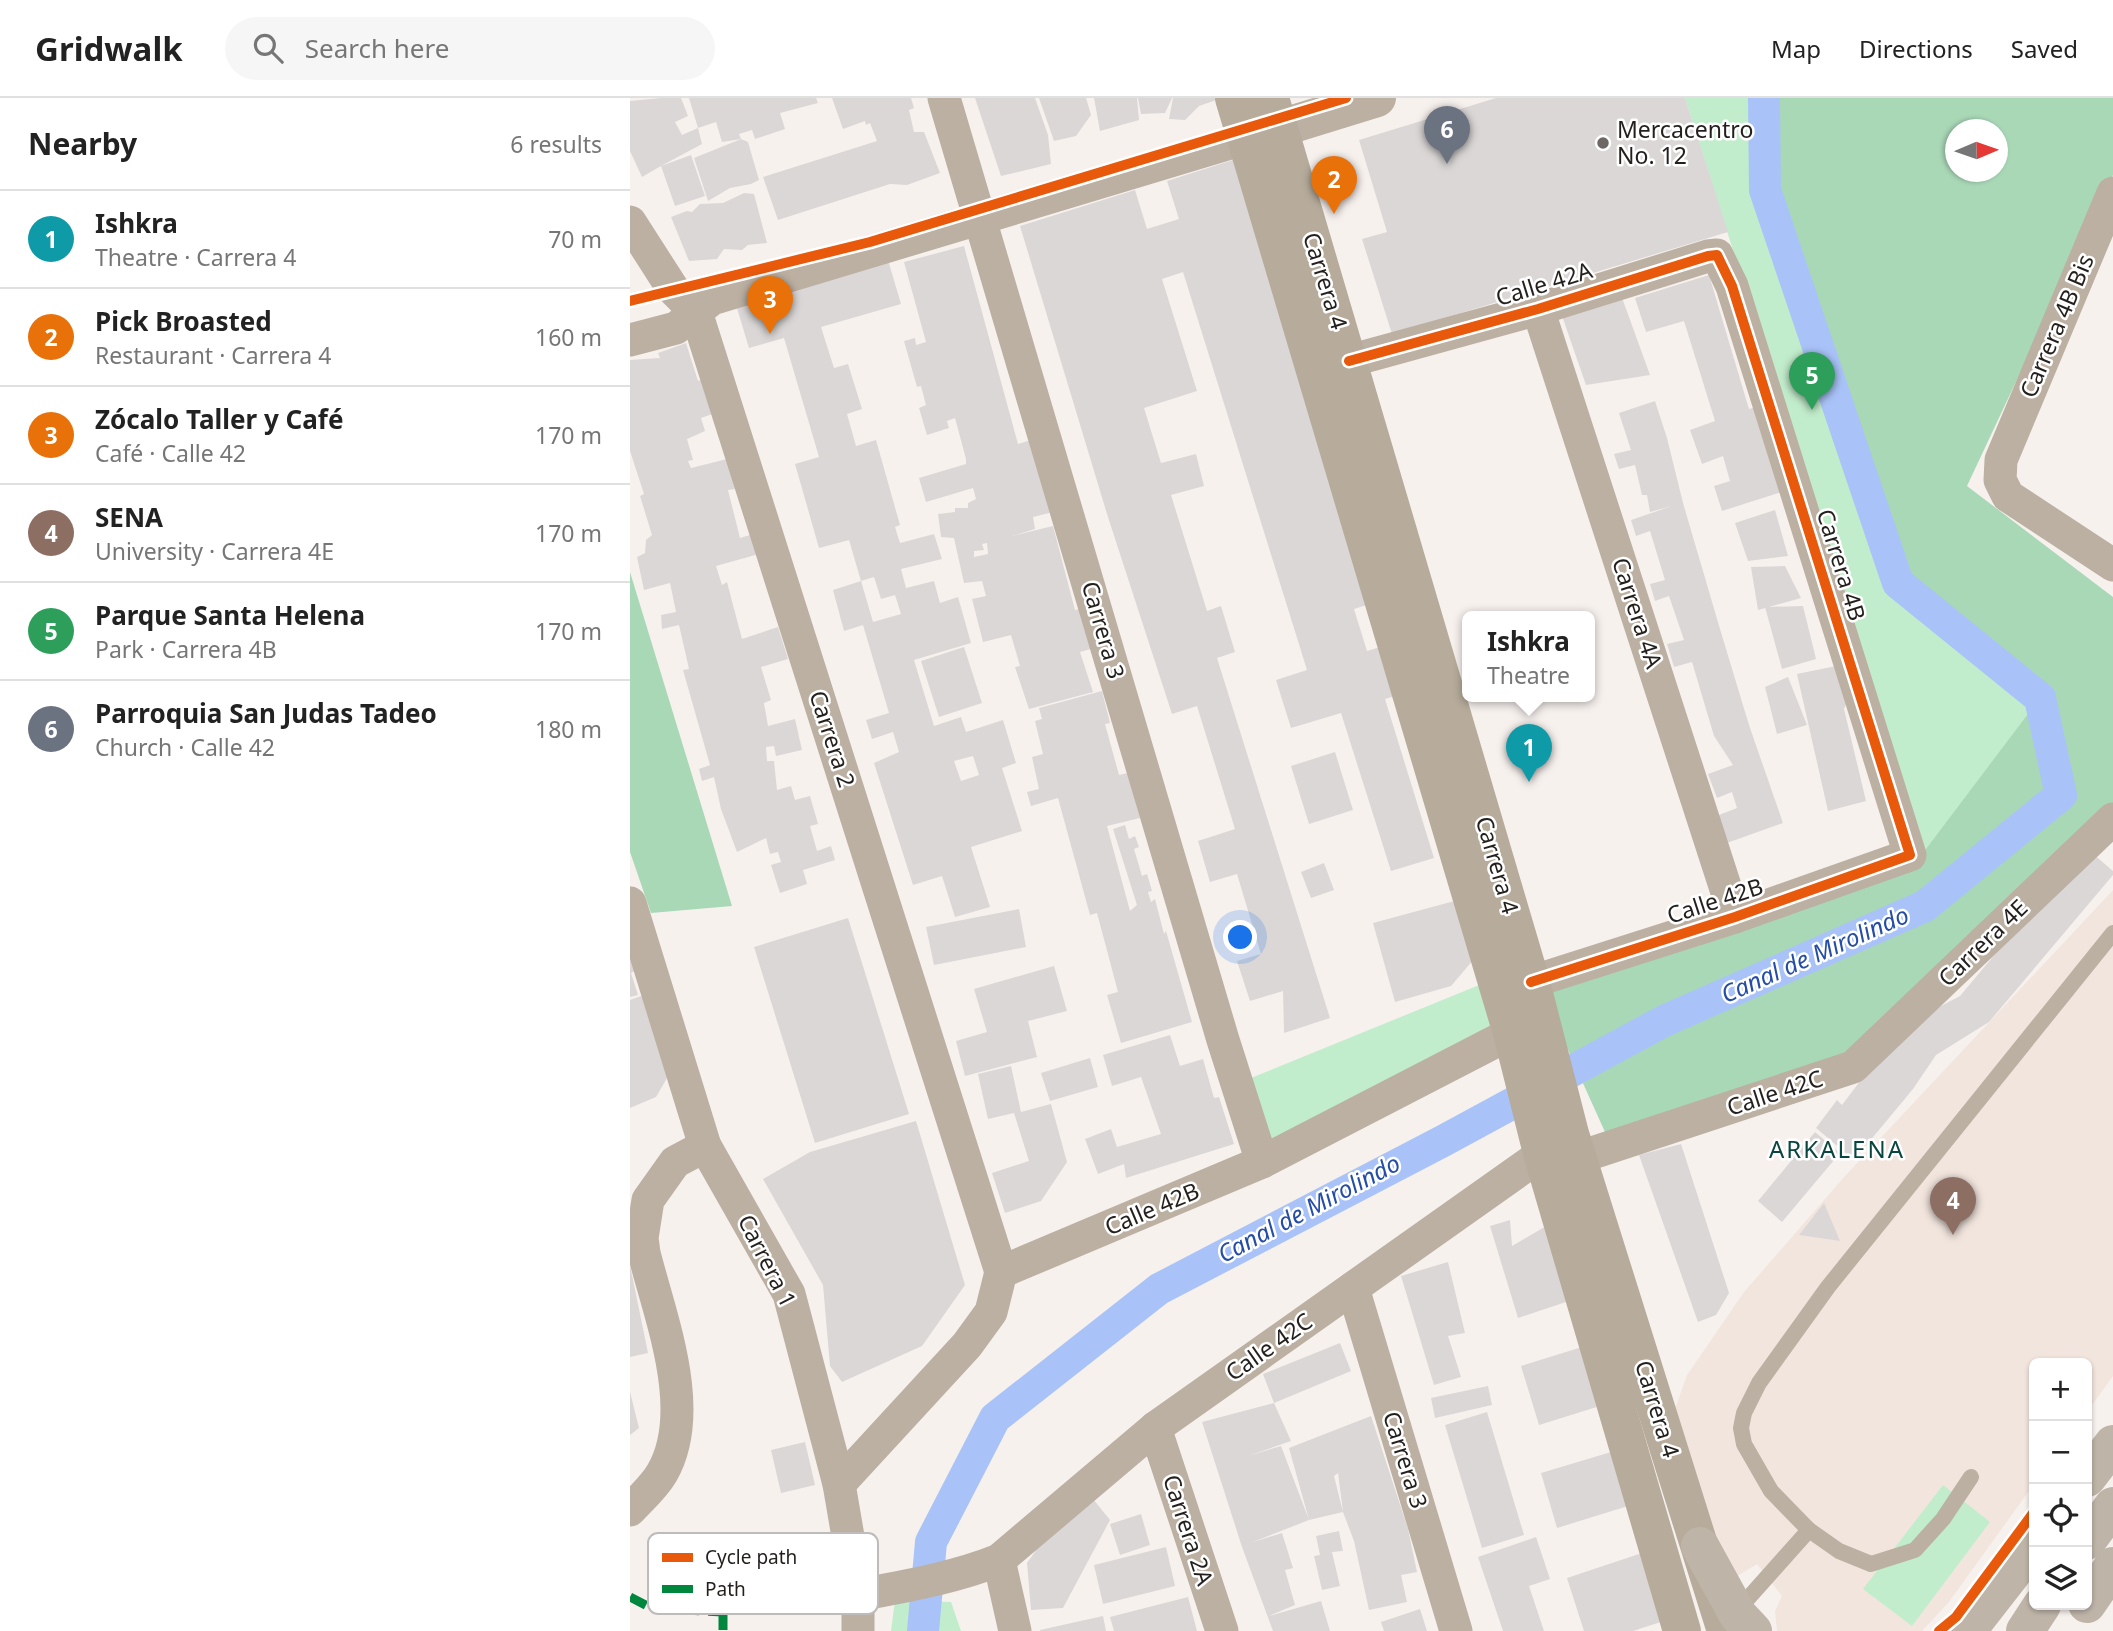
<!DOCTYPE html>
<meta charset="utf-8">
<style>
body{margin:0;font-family:"Noto Sans",sans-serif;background:#f6f6f6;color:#222}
.controls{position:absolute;right:21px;bottom:21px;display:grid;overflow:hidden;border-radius:10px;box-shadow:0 2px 5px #0004}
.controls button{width:63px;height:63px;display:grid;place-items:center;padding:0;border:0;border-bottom:2px solid #e0e0e0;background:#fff;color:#222;font:35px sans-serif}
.compass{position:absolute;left:1315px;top:21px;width:63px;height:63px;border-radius:50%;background:#fff;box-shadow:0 2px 5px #0004;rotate:88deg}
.you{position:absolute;left:611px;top:840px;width:24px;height:24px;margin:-18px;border:5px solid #fff;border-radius:50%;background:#1a73e8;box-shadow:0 0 0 10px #1a73e833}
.badge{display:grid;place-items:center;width:46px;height:46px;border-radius:50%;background:#6d6866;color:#fff;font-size:23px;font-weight:700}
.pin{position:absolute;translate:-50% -58px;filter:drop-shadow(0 2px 4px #0008)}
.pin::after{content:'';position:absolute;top:37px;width:24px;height:21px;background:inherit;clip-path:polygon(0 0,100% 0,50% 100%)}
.popup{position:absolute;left:832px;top:513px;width:133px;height:91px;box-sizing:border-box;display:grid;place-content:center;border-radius:10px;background:#fff;filter:drop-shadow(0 2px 5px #0005);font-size:23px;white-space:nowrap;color:#767676}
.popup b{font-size:26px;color:#222}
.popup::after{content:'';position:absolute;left:50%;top:100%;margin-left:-14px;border:14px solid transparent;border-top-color:#fff}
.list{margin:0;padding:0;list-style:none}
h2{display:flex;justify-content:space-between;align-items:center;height:91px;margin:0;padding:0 28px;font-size:30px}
h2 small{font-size:23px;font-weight:400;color:#767676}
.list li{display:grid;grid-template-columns:46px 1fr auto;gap:21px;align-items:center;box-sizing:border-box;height:98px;padding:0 28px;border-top:2px solid #e0e0e0}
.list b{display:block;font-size:26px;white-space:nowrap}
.list p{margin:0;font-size:23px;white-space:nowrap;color:#767676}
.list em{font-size:23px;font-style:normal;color:#767676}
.icon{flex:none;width:38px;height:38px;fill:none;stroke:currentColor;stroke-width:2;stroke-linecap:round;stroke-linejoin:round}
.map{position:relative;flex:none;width:1483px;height:1533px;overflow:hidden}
header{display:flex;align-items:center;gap:42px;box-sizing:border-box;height:98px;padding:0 35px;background:#fff;border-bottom:2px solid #e0e0e0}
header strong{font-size:33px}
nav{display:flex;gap:38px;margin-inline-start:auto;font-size:24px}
.search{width:490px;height:63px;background:#f6f6f6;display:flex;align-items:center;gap:18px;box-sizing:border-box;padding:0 24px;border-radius:38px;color:#767676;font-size:26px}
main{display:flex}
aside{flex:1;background:#fff}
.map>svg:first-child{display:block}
.built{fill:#f2e5de}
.green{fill:#c2edcc}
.forest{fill:#a9d8b7;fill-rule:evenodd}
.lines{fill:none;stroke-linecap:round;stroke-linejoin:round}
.canal{stroke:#a9c3f8;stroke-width:32}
.building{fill:#dbd7d7;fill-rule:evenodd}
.service{stroke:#bcb0a2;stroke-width:16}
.minor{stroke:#bcb0a2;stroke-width:33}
.tertiary{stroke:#bcb0a2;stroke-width:38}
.secondary{stroke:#b7ac9b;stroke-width:38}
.primary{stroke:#beb4a8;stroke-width:38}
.quiet{stroke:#00873e;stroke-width:9;stroke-dasharray:18 9;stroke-linecap:butt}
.cycleway-casing{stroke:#fff;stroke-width:15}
.cycleway{stroke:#e8590c;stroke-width:10}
.poi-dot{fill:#6d6866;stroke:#fff;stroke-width:2.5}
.labels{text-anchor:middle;stroke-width:5;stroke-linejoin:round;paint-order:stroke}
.poi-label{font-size:23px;fill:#231f1d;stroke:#fff;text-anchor:start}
.street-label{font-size:23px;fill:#231f1d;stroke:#fff}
.water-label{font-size:24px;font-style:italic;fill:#254da6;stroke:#fff}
.neighbourhood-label{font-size:24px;letter-spacing:2px;fill:#08463f;stroke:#fff}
.key{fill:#fff;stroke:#bdbcbb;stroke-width:2}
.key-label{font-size:19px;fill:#231f1d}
</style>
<header>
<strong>Gridwalk</strong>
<div class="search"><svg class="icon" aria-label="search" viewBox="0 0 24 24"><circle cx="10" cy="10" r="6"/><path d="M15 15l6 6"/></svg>Search here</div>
<nav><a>Map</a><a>Directions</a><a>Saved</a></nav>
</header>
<main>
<aside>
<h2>Nearby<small>6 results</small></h2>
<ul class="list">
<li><span class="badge" style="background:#0f9aa8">1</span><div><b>Ishkra</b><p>Theatre · Carrera 4</p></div><em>70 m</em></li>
<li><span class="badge" style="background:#e8710a">2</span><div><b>Pick Broasted</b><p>Restaurant · Carrera 4</p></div><em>160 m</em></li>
<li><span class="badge" style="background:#e8710a">3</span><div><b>Zócalo Taller y Café</b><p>Café · Calle 42</p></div><em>170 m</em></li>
<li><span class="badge" style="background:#8d6e63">4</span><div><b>SENA</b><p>University · Carrera 4E</p></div><em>170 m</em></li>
<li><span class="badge" style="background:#2e9e5b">5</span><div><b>Parque Santa Helena</b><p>Park · Carrera 4B</p></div><em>170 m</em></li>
<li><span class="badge" style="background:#6b7280">6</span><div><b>Parroquia San Judas Tadeo</b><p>Church · Calle 42</p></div><em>180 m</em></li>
</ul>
</aside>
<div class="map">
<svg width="1483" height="1533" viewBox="0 0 1483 1533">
<rect width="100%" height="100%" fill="#f7f1ee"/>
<polygon class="built" points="1483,792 1483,1278 1457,1314 1457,1265 1404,1265 1404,1386 1319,1504 1292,1533 1147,1533 1145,1513 1152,1498 1127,1466 1096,1485 1036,1318 1046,1308 1057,1277 1114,1194 1214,1079"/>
<g class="green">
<polygon points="1055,0 1134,0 1135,92 1268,485 1410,600 1431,697 1293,755"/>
<polygon points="864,881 880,934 634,1061 611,984"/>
<polygon points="1313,1387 1360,1424 1282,1528 1233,1491"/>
<polygon points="265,1502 321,1504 331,1533 261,1533"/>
</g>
<g class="forest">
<path d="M1134 0H1483V77L1337 388 1483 499V713L1223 967 975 1034 905 879 1293 755 1410 600 1268 485 1135 92ZM1325 32H1367V74H1325Z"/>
<polygon points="0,474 102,808 21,815 0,754"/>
</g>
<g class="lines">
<polyline class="canal" points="293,1533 301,1444 365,1320 529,1191 813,1043 1034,923 1295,808 1431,697 1410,600 1268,485 1135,92 1134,0"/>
</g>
<g class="building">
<polygon points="31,0 51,0 58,18 45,24 52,37 68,30 59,0 186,0 188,5 150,15 155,31 125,41 122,32 109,36 111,41 118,44 129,82 121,86 100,90 78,103 64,60 111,41 92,44 86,24 68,30 72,46 31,68 61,57 75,98 45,108 31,68 12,79 0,53 0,3"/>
<polygon points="202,0 281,0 284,10 279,12 284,34 294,34 310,75 277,87 260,86 148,122 133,79 247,43 240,25 236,27 235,23 213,31"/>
<polygon points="345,0 405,0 418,37 421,66 371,78"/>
<polygon points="409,0 456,0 461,17 446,38 424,43"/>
<polygon points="464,0 507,0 509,22 470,33"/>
<polygon points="508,0 542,0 535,15 511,16"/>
<polygon points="543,0 592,0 569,8 555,22 539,21"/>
<polygon points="866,0 1055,0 1098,134 762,236 732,141 757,134 729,42"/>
<polygon points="606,61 743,505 724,511 737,553 760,546 775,595 755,601 804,760 761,773 711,615 661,630 646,582 677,572 553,174 532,181 567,293 514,310 531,365 566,356 574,388 541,397 577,513 591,508 605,554 587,560 700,920 654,935 653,893 620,903 607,863 631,856 607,776 580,784 568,743 605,731 567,608 542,616 477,416 390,128 505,92 517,131 549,121 537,83"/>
<polygon points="114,95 124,96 137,145 118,147 112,152 94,151 87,161 59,163 41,119 57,113 62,114 70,106 93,105"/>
<path d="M334 148 388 346 401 342 423 414 403 419 405 431 382 438 423 428 445 512 450 511 461 551 450 554 463 594 399 611 385 569 390 568 381 537 353 544 342 501 356 498 352 483 334 485 324 440 311 439 308 416 325 414V410H338V405L346 401 343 390 296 404 289 380 336 366V361L325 320 317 323 319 330 297 337 289 310 296 307 291 288 287 289 274 243 285 240 286 247 296 244 274 164ZM357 445 358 456 344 459V453L354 452 352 446Z"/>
<path d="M258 162 271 206 191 229 204 270 218 266 232 311 217 316 226 348 246 342 270 427 265 429 270 445 304 436 312 461 271 471 276 490 304 483 310 505 328 499 341 545 284 562 304 628 331 619 336 634 373 622 386 665 372 670 392 733 341 749 360 809 325 819 312 778 283 787 244 665 269 654 263 634 242 641 236 622 259 615 233 527 214 533 203 492 231 483 243 524 271 516 265 497 251 501 244 479 231 483 219 442 189 450 165 366 189 359 154 240 119 250 106 207ZM343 658 349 677 331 683 324 663Z"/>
<polygon points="1079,177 1119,311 1129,308 1155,393 1092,413 1084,388 1100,383 1093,358 1072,366 1060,332 1085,323 1054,223 1016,234 1005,200"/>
<polygon points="991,197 1020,277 956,287 931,215"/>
<polygon points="56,245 68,283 77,279 85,315 71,320 75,333 57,341 63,362 58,363 61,370 97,361 105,391 98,392 110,440 127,435 129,456 86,468 92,487 97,484 112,541 148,529 158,561 131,569 141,602 134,605 138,628 165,621 172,652 146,658 144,648 136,649 137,663 144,663 147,692 161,688 165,702 180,698 188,726 180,728 187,753 201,748 205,762 173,772 177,786 150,795 141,767 151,764 148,754 140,756 136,740 107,754 91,711 84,679 72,683 69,671 80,667 53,572 59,571 49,527 32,531 31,517 46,514 40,485 14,492 7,459 15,455 16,442 22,437 10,398 14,396 0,353 0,262 30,260 28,255"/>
<polygon points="1025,303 1037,340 1053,405 1090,531 1119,627 1153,725 1094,746 1084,719 1107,710 1102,694 1087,700 1078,676 1103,667 1084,638 1062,564 1044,569 1037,546 1054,542 1039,498 1025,503 1020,486 1035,482 1020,433 1006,438 1001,422 1042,408 1020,414 1017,397 1012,397 1005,367 989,371 984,356 1001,352 989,315"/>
<polygon points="1145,412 1158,458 1118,463 1105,425"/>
<polygon points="1155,468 1171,500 1128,512 1121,469"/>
<polygon points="1173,508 1186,561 1152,571 1135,509"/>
<polygon points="334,549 352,605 309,619 291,563"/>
<polygon points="1206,568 1217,604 1214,611 1236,703 1198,713 1167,576"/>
<polygon points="1158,579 1177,627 1147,636 1135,589"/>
<polygon points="472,593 480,625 475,626 489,677 498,675 510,720 477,728 500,813 507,807 483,731 495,727 499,741 505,738 509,749 504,751 512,778 517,776 522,793 518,794 521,804 525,801 534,836 536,833 562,924 491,945 477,897 488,894 467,815 460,817 428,700 401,708 397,694 409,691 402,659 413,656 405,623 412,621 409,610"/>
<polygon points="705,654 723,712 679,726 661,668"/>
<polygon points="1455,749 1483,773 1483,777 1359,924 1306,957 1283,991 1224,1062 1186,1030 1207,1002 1212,1007 1271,929 1330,898"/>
<polygon points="694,765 704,792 681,800 671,774"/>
<polygon points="828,802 844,861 821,888 765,904 743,825"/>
<polygon points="389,811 396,849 304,867 296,829"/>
<polygon points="218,820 279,1016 185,1045 124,849"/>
<polygon points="0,861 5,873 1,875 8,897 0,899"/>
<polygon points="424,868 437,913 398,923 407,959 335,978 326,943 357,934 344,891"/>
<polygon points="17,896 37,980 26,999 0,1010 0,902"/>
<polygon points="540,937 550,968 573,961 584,1000 589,999 604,1046 496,1080 494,1066 468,1076 455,1041 481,1031 487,1049 531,1036 511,979 482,988 473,957"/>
<polygon points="460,960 468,989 420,1003 411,975"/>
<polygon points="381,968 391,1014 421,1006 437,1064 411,1103 375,1115 362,1075 399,1063 384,1015 358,1021 348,976"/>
<polygon points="286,1023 335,1187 292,1248 212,1284 200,1268 193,1187 133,1081 180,1054"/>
<polygon points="1185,1034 1210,1055 1152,1124 1128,1103"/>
<polygon points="1051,1046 1099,1195 1086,1217 1068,1224 1009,1057"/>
<polygon points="1194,1105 1210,1143 1169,1137"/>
<polygon points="880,1122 882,1148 918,1127 942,1202 888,1220 860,1128"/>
<polygon points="818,1164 835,1235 818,1238 831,1279 804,1287 771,1178"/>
<polygon points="0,1167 18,1255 0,1259"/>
<polygon points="710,1245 721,1273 644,1305 633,1276"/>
<polygon points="952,1249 970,1308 909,1327 891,1268"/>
<polygon points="858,1288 862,1307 805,1320 801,1300"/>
<polygon points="0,1294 9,1330 0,1337"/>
<polygon points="644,1305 661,1343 618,1358 651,1348 679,1422 623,1444 652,1435 663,1470 655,1472 665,1507 639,1518 691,1503 700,1533 643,1533 612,1449 572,1324"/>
<polygon points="857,1314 894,1437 852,1450 815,1327"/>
<polygon points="741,1318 778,1431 787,1474 771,1477 777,1504 739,1512 724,1443 713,1414 708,1375 704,1378 713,1414 679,1422 659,1350"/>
<polygon points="175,1344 185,1387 151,1395 141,1352"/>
<polygon points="981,1354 998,1408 927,1430 911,1375"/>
<polygon points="463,1401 480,1422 433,1510 401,1512 397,1465 412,1444"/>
<polygon points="511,1416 520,1447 490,1457 480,1426"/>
<polygon points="709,1433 713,1453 702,1454 710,1488 692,1492 684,1458 690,1457 686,1438"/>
<polygon points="906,1439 920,1481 899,1488 914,1533 873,1533 848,1459"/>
<polygon points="536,1449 545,1488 473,1506 464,1467"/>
<polygon points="1015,1454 1037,1522 1003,1533 954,1533 937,1480"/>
<polygon points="558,1499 567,1533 484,1533 480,1519"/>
<polygon points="790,1511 797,1533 754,1533 751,1524"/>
<polygon points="473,1518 476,1533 410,1533 410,1532"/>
</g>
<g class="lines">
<g class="service">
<polyline points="1179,1432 1209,1453 1241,1466 1285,1452 1313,1421 1341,1379"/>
<polyline points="1109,1514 1113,1506 1179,1432 1141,1393 1114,1346 1111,1330 1114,1315 1129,1285 1198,1189 1483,835"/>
</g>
<g class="minor">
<polyline points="314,0 593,942 632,1064"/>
<polyline points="1483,95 1371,362 1370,382 1378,398 1483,467"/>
<polyline points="0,124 43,191 66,214 371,1174"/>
<polyline points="908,211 1105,819"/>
<polyline points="0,242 46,230 82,201 617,40"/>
<polyline points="719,263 908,211 1078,158 1087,157 1102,188 1280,757 1105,819 901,884"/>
<polyline points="0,805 75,1048 159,1196 209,1386 228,1497 228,1533"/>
<polyline points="947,1060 1223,969 1483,721"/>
<polyline points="723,1190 826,1533"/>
<polyline points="525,1330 592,1533"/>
<polyline points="209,1386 337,1247 361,1214 371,1174 632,1064 903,924"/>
<path d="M0 1412C10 1401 24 1389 32 1375 68 1313 30 1219 14 1155L12 1140 18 1102 45 1064 75 1048"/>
<polyline points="369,1462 385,1533"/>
<path d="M228 1497C276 1488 324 1480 369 1462L525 1330 932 1042"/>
</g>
<polyline class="tertiary" points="618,40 747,0"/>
<g class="secondary">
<polyline points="604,0 882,935 912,1055 1052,1533"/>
<polyline points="640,0 901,884 940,1036 1096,1533"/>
</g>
<g class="primary">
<polyline points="1457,1380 1483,1346"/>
<polyline points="1457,1443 1483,1408"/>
<polyline points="1070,1448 1108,1517 1123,1533"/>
<polyline points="1457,1506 1483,1468"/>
<polyline points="1337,1533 1404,1447"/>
<polyline points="1395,1533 1412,1507"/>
</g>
<g class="quiet">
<polyline points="0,1499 21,1510 93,1514 228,1497"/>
<polyline points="93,1514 93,1533"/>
</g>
<defs>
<g id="cycleway">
<polyline points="0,203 240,144 716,0"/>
<polyline points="719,263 908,211 1078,158 1087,157 1102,188 1280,757 1105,819 901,884"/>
<polyline points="1309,1533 1326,1519 1404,1414"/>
</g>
</defs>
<use href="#cycleway" class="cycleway-casing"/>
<use href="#cycleway" class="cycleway"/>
</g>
<circle class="poi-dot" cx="973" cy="45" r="7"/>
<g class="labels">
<g class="poi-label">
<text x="987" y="40">Mercacentro<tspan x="987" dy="26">No. 12</tspan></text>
</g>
<g class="street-label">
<text transform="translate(695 183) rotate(73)" y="8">Carrera 4</text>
<text transform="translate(914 186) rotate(-17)" y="8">Calle 42A</text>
<text transform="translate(1427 228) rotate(-67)" y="8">Carrera 4B Bis</text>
<text transform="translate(1211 467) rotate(73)" y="8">Carrera 4B</text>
<text transform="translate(1007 515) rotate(72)" y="8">Carrera 4A</text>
<text transform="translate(473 532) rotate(74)" y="8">Carrera 3</text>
<text transform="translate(202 641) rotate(72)" y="8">Carrera 2</text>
<text transform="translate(867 767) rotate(74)" y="8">Carrera 4</text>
<text transform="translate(1085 803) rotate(-18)" y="8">Calle 42B</text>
<text transform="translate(1353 845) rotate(-44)" y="8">Carrera 4E</text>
<text transform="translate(1145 995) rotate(-18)" y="8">Calle 42C</text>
<text transform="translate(522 1111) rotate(-23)" y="8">Calle 42B</text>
<text transform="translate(137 1163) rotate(63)" y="8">Carrera 1</text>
<text transform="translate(639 1249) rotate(-35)" y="8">Calle 42C</text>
<text transform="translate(1027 1311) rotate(73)" y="8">Carrera 4</text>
<text transform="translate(775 1362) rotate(73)" y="8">Carrera 3</text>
<text transform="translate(558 1432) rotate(72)" y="8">Carrera 2A</text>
</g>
<g class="water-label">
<text transform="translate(1185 857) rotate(-24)" y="8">Canal de Mirolindo</text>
<text transform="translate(679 1111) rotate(-28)" y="8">Canal de Mirolindo</text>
</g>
<g class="neighbourhood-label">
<text x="1207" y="1060">ARKALENA</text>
</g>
</g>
<rect x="18" y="1435" width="230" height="81" rx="10" class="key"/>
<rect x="32" y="1455" width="31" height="9" fill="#e8590c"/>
<rect x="32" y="1487" width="31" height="8" fill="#00873e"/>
<g class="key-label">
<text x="75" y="1466">Cycle path</text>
<text x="75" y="1498">Path</text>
</g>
</svg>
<div class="controls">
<button>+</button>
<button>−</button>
<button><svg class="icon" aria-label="locate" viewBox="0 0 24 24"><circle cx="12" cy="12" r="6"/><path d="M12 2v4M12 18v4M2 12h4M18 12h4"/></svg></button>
<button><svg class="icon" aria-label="layers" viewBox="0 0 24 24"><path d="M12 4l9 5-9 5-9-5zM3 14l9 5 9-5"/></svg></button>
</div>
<svg class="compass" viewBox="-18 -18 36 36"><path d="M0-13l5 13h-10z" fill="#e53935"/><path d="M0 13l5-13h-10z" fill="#767676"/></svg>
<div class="you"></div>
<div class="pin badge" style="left:899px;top:684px;background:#0f9aa8">1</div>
<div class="popup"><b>Ishkra</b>Theatre</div>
<div class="pin badge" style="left:704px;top:116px;background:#e8710a">2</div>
<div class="pin badge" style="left:140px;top:236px;background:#e8710a">3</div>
<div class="pin badge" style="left:1323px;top:1137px;background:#8d6e63">4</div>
<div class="pin badge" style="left:1182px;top:312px;background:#2e9e5b">5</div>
<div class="pin badge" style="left:817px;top:66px;background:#6b7280">6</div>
</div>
</main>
